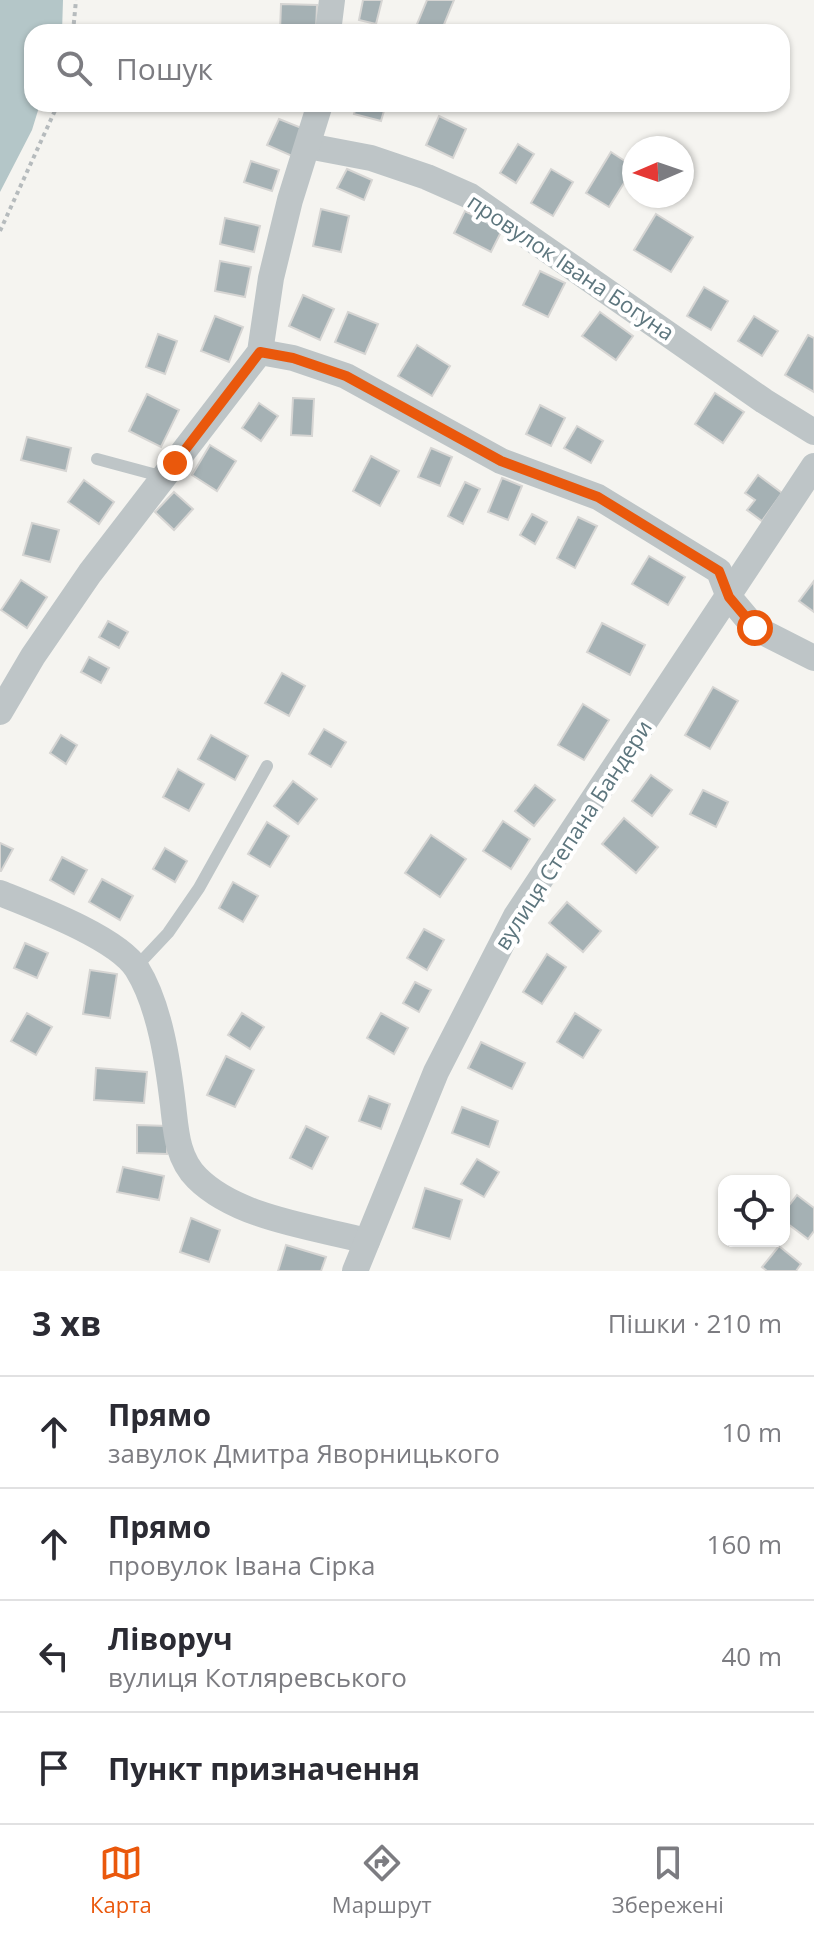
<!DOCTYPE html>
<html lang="uk">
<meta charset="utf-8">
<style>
body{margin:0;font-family:"Open Sans",sans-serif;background:#f2f2f3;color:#2b2b33}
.controls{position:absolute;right:24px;bottom:24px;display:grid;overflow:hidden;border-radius:16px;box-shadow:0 2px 6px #0004}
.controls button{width:72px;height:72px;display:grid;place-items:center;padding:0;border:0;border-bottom:2px solid #e1e1e2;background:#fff;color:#2b2b33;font:40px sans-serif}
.compass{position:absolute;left:622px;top:136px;width:72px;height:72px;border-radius:50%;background:#fff;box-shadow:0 2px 6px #0004;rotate:268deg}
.stop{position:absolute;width:24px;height:24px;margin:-18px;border:6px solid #ea580c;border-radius:50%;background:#fff}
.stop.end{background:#ea580c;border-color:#fff;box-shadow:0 2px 8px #0008}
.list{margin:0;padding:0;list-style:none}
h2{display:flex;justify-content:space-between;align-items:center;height:104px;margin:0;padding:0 32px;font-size:34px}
h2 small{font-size:26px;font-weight:400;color:#7c7c81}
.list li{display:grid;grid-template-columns:52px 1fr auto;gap:24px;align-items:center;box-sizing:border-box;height:112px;padding:0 32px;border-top:2px solid #e1e1e2}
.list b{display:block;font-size:30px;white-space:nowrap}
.list p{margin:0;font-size:26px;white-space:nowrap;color:#7c7c81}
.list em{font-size:26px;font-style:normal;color:#7c7c81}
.icon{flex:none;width:44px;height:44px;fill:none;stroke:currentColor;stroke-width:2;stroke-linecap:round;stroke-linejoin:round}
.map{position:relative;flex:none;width:814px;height:1271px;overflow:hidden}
.search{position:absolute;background:#fff;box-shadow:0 2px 6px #0004;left:24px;right:24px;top:24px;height:88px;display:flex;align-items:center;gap:20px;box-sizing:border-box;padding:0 28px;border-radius:24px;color:#7c7c81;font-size:30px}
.sheet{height:552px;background:#fff}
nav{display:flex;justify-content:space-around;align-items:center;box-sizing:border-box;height:112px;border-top:2px solid #e1e1e2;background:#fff;font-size:22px;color:#7c7c81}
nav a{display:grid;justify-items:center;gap:4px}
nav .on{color:#ea580c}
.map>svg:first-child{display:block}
.water{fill:#b4c6c8}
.building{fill:#a5b1b4;stroke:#d6d5d3;stroke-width:2}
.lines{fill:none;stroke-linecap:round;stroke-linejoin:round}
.path{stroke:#b6bbbd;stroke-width:4;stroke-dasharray:4 4;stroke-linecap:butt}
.lane{stroke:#bec5c7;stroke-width:12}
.street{stroke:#bec5c7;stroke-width:26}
.route{stroke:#ea580c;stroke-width:10}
.labels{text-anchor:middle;stroke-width:8;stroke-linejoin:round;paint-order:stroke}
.street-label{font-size:22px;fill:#5d767e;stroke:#fff}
</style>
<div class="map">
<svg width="814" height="1271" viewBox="0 0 814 1271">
<rect width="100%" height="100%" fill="#f5f4f0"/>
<polygon class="water" points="0,0 63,0 62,32 32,32 32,104 40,104 32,130 0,192"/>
<g class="building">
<polygon points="363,0 382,0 376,24 359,20"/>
<polygon points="427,0 454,0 441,32 423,32 415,29"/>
<polygon points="281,4 317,5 316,32 280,31"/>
<polygon points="357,104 386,104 381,121 354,114"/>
<polygon points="439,116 466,129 453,158 426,145"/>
<polygon points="279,119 304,129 292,156 267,145"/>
<polygon points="518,144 534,154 516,183 500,173"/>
<polygon points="611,152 634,167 609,207 586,193"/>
<polygon points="251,161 279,170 272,191 244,182"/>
<polygon points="347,169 372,180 364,200 337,188"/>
<polygon points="551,169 573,182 553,216 531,203"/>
<polygon points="321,209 349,216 341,252 313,246"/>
<polygon points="465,211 502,230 491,252 454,233"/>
<polygon points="656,214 693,237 671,272 634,250"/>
<polygon points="225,218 260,226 254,252 220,244"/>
<polygon points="220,261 251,267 245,297 215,291"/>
<polygon points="540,271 565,283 548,317 523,305"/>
<polygon points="704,287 728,301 711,330 687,316"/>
<polygon points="303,295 334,309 320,340 289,326"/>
<polygon points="348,312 378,324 365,354 335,342"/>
<polygon points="600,312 633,336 616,360 582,336"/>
<polygon points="215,316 243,327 229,362 201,351"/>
<polygon points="754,316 778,331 762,356 738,341"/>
<polygon points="158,334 177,341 165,374 146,367"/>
<polygon points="808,335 814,338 814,392 785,375"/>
<polygon points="417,345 450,366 432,396 398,376"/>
<polygon points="715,393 744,412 723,443 695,424"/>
<polygon points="147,394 179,410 161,447 129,431"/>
<polygon points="293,398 314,399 312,436 291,435"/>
<polygon points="259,403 278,416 261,441 242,428"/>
<polygon points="540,405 565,418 551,446 526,434"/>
<polygon points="577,426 603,441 591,463 564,448"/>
<polygon points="27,437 71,448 66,471 21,460"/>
<polygon points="210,445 236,461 217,491 192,475"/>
<polygon points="431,448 452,457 440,486 418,477"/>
<polygon points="371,456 399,471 380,506 353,491"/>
<polygon points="758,475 782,493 762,521 747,510 755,500 745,493"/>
<polygon points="502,478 522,486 508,520 488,512"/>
<polygon points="84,480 114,502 99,524 68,502"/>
<polygon points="465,482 480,489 463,524 448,516"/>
<polygon points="174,492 193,509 174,530 155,512"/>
<polygon points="532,514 547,522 535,544 520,535"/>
<polygon points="578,517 597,526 575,568 557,558"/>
<polygon points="32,523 59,530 50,562 23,555"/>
<polygon points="649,556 685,577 668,605 632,584"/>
<polygon points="21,580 47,597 27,628 1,610"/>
<polygon points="814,581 814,612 799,601"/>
<polygon points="108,621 128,632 119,648 99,637"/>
<polygon points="602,623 645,645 630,675 587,652"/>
<polygon points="89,657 109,668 101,683 81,672"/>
<polygon points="282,673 305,686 289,716 265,703"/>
<polygon points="713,687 738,701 710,749 685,735"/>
<polygon points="583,704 609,720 584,760 558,745"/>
<polygon points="324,729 346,742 331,767 309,754"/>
<polygon points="61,735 77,745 66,764 50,753"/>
<polygon points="211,735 248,756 235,780 198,759"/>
<polygon points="178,769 204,784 189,811 163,797"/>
<polygon points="651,775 672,790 652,816 632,801"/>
<polygon points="293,781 317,799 298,824 274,806"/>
<polygon points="535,785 555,800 534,826 515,811"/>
<polygon points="703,790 728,802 716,827 690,814"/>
<polygon points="624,818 658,847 636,873 602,844"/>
<polygon points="503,821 530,839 511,869 483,851"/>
<polygon points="267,822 289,836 270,867 248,854"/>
<polygon points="431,835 466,859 440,897 405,873"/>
<polygon points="0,843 13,849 1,871 0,871"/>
<polygon points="165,848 187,861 175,882 153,869"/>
<polygon points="62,857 87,870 74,894 50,880"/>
<polygon points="102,879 133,896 120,920 89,902"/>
<polygon points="233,882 258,896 243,922 219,908"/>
<polygon points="567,902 601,931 583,952 549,923"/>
<polygon points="424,929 444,940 427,970 407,958"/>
<polygon points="25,943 48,953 37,978 14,968"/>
<polygon points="547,954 566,967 542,1004 523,992"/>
<polygon points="90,970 117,974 110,1018 83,1014"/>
<polygon points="415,982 431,990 419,1012 403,1003"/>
<polygon points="27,1013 52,1027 36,1055 11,1041"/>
<polygon points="242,1013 264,1027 250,1049 228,1035"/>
<polygon points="381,1013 408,1028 394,1054 367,1038"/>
<polygon points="575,1013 601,1030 583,1058 557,1042"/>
<polygon points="481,1042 525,1063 512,1089 468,1068"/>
<polygon points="226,1056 254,1070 235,1107 207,1095"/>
<polygon points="96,1068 147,1072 144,1103 94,1100"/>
<polygon points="369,1096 390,1104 381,1129 359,1121"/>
<polygon points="462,1107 498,1121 489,1147 452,1133"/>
<polygon points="137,1125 168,1126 167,1154 137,1153"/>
<polygon points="306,1126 328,1137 312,1169 290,1158"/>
<polygon points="477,1159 499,1172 484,1197 461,1184"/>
<polygon points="123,1167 164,1176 159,1200 117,1192"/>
<polygon points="425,1188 462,1200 450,1239 413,1228"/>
<polygon points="797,1195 814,1208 814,1231 808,1239 784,1221 784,1212"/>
<polygon points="191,1218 220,1230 209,1262 180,1252"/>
<polygon points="286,1245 326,1257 321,1271 278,1271"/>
<polygon points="779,1246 801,1264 796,1271 767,1271 762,1267"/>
</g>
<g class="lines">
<g class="path">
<polyline points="73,32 76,0"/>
<polyline points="0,231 58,104"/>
</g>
<g class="lane">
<polyline points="97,459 164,477"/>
<polyline points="136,967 168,933 199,888 267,766"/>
</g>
<g class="street">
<polyline points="328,32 332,0"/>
<polyline points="308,146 371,158 427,177 470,196 764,401 814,432"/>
<polyline points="260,352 293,358 346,376 501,461 598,497 719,571 729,597 755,628 814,658"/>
<polyline points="0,712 33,656 90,573 260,352 271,278 290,200 320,104"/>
<path d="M0 893C35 907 118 938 137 969 160 1006 168 1063 173 1105 176 1131 177 1158 197 1178 237 1218 313 1227 367 1241"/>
<polyline points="355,1271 436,1072 516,916 814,466"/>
</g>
</g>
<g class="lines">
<polyline class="route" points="175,463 260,352 293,358 346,376 501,461 598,497 719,571 729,597 755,628"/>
</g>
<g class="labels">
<g class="street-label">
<text transform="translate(571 267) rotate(34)" y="8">провулок Івана Богуна</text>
<text transform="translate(573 835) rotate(-57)" y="8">вулиця Степана Бандери</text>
</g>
</g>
</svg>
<div class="controls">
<button><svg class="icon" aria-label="locate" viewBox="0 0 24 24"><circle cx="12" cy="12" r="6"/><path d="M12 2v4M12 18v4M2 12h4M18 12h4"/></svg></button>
</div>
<svg class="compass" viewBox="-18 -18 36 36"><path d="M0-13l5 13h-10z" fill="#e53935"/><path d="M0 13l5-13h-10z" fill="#7c7c81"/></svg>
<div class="stop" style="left:755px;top:628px"></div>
<div class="stop end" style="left:175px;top:463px"></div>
<div class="search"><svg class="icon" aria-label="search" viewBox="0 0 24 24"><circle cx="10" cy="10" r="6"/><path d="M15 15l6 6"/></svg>Пошук</div>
</div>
<section class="sheet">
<h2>3 хв<small>Пішки · 210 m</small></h2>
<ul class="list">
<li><svg class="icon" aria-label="ahead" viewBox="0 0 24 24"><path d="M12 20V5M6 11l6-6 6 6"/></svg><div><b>Прямо</b><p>завулок Дмитра Яворницького</p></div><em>10 m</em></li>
<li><svg class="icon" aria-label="ahead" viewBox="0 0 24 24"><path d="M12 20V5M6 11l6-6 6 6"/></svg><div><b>Прямо</b><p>провулок Івана Сірка</p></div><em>160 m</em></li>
<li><svg class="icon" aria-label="left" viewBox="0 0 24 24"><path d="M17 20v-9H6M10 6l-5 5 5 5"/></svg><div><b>Ліворуч</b><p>вулиця Котляревського</p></div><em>40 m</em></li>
<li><svg class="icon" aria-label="arrive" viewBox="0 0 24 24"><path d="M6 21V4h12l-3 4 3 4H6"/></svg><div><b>Пункт призначення</b></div></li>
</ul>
</section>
<nav>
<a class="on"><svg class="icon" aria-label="map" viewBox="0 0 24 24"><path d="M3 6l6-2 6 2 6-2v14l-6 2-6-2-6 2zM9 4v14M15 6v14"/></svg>Карта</a>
<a><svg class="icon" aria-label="directions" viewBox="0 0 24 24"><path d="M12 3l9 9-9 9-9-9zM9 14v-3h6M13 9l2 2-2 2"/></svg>Маршрут</a>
<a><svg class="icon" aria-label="saved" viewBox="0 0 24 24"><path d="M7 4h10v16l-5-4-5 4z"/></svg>Збережені</a>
</nav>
